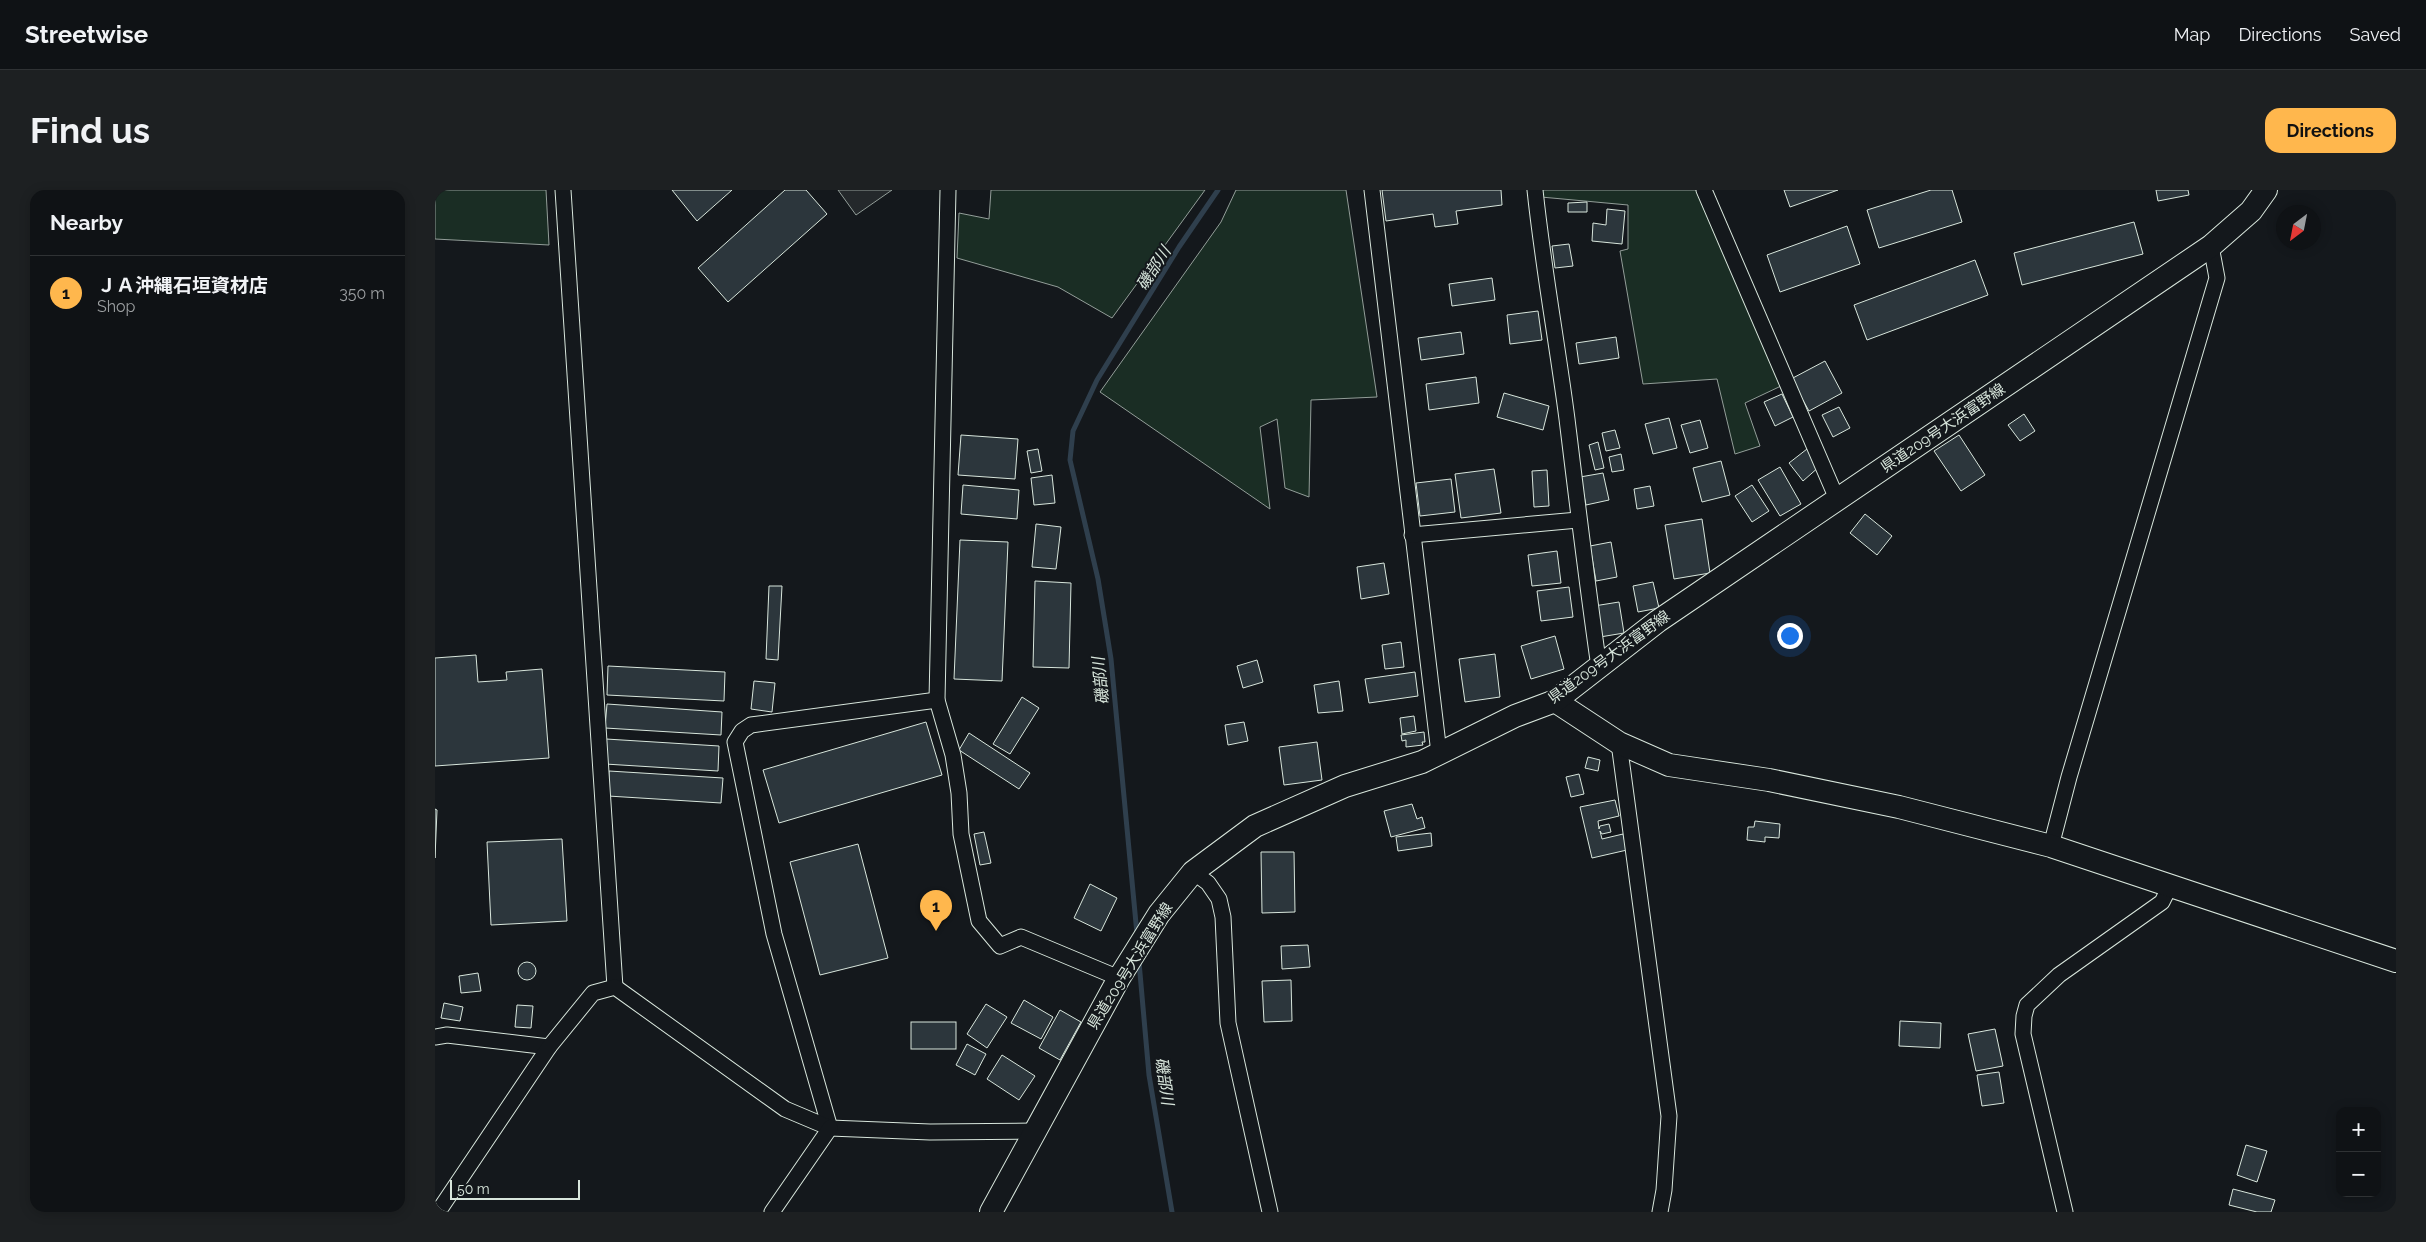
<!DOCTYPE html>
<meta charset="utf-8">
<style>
body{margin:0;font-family:Raleway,"Noto Sans JP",sans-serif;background:#1d2022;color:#f1f3f6}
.controls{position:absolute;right:15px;bottom:15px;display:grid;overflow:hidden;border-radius:10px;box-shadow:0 2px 12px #0003}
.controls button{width:45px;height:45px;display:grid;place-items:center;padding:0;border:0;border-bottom:1px solid #2f3234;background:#0f1215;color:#f1f3f6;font:25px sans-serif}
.compass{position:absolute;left:1841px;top:15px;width:45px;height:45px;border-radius:50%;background:#0f1215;box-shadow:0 2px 12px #0003;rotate:212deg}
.scale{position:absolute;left:15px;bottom:12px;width:130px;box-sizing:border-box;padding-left:5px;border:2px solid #d8e6dc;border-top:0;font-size:14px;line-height:18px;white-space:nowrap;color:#d8e6dc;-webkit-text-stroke:4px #14181c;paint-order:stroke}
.you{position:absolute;left:1354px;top:445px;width:18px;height:18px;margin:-12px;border:4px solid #fff;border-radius:50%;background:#1a73e8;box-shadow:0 0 0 8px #1a73e833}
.badge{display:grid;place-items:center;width:32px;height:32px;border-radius:50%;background:#ffb74d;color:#111;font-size:16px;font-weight:700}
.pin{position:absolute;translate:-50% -41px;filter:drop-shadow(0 1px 2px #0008)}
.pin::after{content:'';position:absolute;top:26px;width:18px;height:15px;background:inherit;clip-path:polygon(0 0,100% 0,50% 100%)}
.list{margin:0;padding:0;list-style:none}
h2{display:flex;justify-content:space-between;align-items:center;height:65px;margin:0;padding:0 20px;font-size:21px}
h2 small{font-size:16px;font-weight:400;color:#9b9ea0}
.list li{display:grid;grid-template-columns:32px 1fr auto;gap:15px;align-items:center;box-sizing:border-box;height:75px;padding:0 20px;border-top:1px solid #2f3234}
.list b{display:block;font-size:19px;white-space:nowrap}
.list p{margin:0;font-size:16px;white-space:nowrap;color:#9b9ea0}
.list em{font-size:16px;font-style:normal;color:#9b9ea0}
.map{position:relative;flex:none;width:1961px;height:1022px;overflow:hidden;border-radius:15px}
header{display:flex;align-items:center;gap:30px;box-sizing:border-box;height:70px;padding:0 25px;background:#0f1215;border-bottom:1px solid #2f3234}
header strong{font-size:24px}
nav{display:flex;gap:28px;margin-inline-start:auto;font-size:18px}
.intro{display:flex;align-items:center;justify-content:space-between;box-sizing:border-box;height:120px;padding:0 30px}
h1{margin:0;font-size:35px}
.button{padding:12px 22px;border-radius:15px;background:#ffb74d;color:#111;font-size:18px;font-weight:700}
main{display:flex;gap:30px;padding:0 30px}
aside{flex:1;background:#0f1215;border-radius:15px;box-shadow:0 2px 12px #0003}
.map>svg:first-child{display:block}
.green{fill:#1a2d24;stroke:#939e99}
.parking{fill:#24282b;stroke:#939e99}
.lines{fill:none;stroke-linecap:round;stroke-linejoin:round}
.stream{stroke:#2f3f4d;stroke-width:5}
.building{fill:#2c363c;stroke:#d8e6dc}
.street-casing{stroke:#d8e6dc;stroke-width:17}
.secondary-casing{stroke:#d8e6dc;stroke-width:24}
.street{stroke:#14181c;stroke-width:15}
.secondary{stroke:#14181c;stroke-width:22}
.labels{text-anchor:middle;stroke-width:4;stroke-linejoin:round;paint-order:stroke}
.street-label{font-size:15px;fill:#d8e6dc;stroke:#14181c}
.water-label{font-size:16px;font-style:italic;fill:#d8e6dc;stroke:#14181c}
</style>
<header>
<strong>Streetwise</strong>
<nav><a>Map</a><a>Directions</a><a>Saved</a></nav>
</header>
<div class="intro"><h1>Find us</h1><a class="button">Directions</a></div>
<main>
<aside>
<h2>Nearby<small></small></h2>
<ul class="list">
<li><span class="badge">1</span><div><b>ＪＡ沖縄石垣資材店</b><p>Shop</p></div><em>350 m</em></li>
</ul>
</aside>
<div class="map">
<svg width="1961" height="1022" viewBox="0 0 1961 1022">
<rect width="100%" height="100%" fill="#14181c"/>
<g class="green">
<polygon points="0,0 111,0 114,55 0,49"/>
<polygon points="556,0 770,0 677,128 623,97 522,68 524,23 554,29"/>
<polygon points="801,0 911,0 942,207 876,210 874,307 850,298 842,229 825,237 835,319 665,202 786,32"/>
<polygon points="1105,0 1261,0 1346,196 1310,213 1325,256 1300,264 1282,189 1208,194 1185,61 1193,59 1193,15 1106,7"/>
</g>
<polygon class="parking" points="403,0 457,0 421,25"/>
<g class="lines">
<g class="stream">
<polyline points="702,744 676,469 663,389 635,270 638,241 662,190 744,57 783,0"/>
<polyline points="704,772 714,885 737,1022"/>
</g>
</g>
<g class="building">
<polygon points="237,0 297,0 262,31"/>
<polygon points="350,0 371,0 392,24 293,112 263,78"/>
<polygon points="947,0 1066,0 1067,15 1021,21 1023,34 1000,37 998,24 951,31"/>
<polygon points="1349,0 1403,0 1355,17"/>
<polygon points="1496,0 1517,0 1527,32 1444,58 1432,20"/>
<polygon points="1721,0 1753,0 1754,5 1723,11"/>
<polygon points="1152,12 1152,22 1133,22 1133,13"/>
<polygon points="1172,19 1190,21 1187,54 1157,51 1158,33 1171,35"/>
<polygon points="1699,32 1708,64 1587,95 1579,63"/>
<polygon points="1412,36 1425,74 1345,102 1332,65"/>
<polygon points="1134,54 1138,76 1120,78 1117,56"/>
<polygon points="1540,70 1553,105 1432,150 1419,115"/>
<polygon points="1057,88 1060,110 1017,116 1014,94"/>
<polygon points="1103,121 1107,150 1075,154 1072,125"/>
<polygon points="1026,142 1029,164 986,170 983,148"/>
<polygon points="1181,147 1184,168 1144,174 1141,153"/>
<polygon points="1390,171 1407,203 1374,221 1356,189"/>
<polygon points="1041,187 1044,213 994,220 991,194"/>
<polygon points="1069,203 1114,216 1108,240 1062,227"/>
<polygon points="1347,204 1358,227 1340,236 1329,212"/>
<polygon points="1404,217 1415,238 1398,247 1387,225"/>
<polygon points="1589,224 1600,241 1585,251 1573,235"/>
<polygon points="1234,228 1242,258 1218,264 1210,234"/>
<polygon points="1265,230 1273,258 1255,263 1246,235"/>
<polygon points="1180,240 1185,258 1171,261 1167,243"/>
<polygon points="526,245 583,249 580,289 523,285"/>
<polygon points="1524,245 1550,285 1526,301 1499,261"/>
<polygon points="1163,252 1169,278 1160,280 1154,255"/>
<polygon points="603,259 607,281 596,283 592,261"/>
<polygon points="1372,259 1385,276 1368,291 1354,273"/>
<polygon points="1186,264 1189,280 1177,282 1174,267"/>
<polygon points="1286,271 1295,305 1267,312 1258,278"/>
<polygon points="1345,277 1366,314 1345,326 1323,290"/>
<polygon points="1059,279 1066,323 1026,328 1020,284"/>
<polygon points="1112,280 1114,316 1099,317 1097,281"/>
<polygon points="1168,283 1174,310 1151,315 1145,287"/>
<polygon points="617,285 620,313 599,315 596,288"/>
<polygon points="1016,289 1020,322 985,326 981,293"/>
<polygon points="528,295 584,300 582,329 526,324"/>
<polygon points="1317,295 1334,321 1317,332 1300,306"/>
<polygon points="1215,296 1219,316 1202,319 1199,299"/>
<polygon points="1430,324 1457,346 1442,365 1415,343"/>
<polygon points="1267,329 1275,383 1239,389 1230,335"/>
<polygon points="601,334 626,337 621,379 597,377"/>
<polygon points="525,350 573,352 567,491 519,489"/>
<polygon points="1176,352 1182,387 1161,391 1155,356"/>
<polygon points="1122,361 1126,393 1097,396 1093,365"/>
<polygon points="949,373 954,404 926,409 922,377"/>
<polygon points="600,391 636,393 634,478 598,477"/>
<polygon points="1218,392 1224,418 1203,422 1198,396"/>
<polygon points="334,396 347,396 343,470 331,469"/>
<polygon points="1134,397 1138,427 1106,431 1102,401"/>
<polygon points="1184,412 1189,443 1165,447 1159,416"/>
<polygon points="1120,446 1129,479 1096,489 1086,456"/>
<polygon points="966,452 969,477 950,479 947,455"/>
<polygon points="1060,464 1065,507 1030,512 1024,469"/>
<polygon points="41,465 43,492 72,490 71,482 107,479 114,568 0,576 0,468"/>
<polygon points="822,470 828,492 808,498 802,476"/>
<polygon points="173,476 290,482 289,511 172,505"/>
<polygon points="980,482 983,506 934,513 930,489"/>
<polygon points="319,491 340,493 337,522 316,519"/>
<polygon points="904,491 908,521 883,523 879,495"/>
<polygon points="587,507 604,518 575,564 558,554"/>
<polygon points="172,514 287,522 286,545 170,538"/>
<polygon points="979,526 981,541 967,544 965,528"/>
<polygon points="491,532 507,585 344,633 328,580"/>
<polygon points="809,532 813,551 793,555 790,535"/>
<polygon points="989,542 990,552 987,552 988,555 971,557 971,550 967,551 966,545"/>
<polygon points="534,543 595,583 584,599 524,560"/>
<polygon points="171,549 284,556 283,581 170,574"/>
<polygon points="882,552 887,590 849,595 844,557"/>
<polygon points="1153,567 1165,570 1163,581 1150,578"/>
<polygon points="174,581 288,588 286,613 173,606"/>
<polygon points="1144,584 1149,604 1136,607 1131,587"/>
<polygon points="1180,610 1184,626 1163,631 1164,639 1165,636 1174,634 1176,642 1167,644 1165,641 1167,649 1188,644 1192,660 1157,668 1145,617"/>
<polygon points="977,614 982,629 987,627 990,638 956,647 949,621"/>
<polygon points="0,619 2,620 0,668"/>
<polygon points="1320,631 1345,634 1344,648 1330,647 1330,652 1312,650 1313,637 1319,637"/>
<polygon points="549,642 556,673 545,675 539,644"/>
<polygon points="996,643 997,656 963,661 961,647"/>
<polygon points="127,649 132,731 56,735 52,652"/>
<polygon points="423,654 453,768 385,785 355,672"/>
<polygon points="826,662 859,662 860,722 827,723"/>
<polygon points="655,694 682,708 666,741 639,728"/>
<polygon points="873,755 875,777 847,779 846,756"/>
<circle cx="92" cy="781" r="9"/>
<polygon points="43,783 46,801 26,803 24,786"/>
<polygon points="856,790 857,831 829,832 827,791"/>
<polygon points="589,810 618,827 606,849 576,833"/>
<polygon points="9,813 28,817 25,831 6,828"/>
<polygon points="551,814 572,827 552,858 532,844"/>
<polygon points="82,815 98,816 96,838 80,837"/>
<polygon points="625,820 646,832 625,870 604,858"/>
<polygon points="1465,831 1506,833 1505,858 1464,856"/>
<rect x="476" y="832" width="45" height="27"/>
<polygon points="1560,839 1568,876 1541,881 1533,844"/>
<polygon points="532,854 551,864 540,885 521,875"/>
<polygon points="567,865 600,886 584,910 552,889"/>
<polygon points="1564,882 1569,913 1547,916 1542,885"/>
<polygon points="1811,955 1832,961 1822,992 1802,985"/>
<polygon points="1798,999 1840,1010 1836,1022 1822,1022 1794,1015"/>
</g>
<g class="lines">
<defs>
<g id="street">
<polyline points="128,0 180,797"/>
<polyline points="513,0 502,510 518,565 524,603 526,644 544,731 565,756 586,747 684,788"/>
<polyline points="937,0 1004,563"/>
<path d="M1100 0C1108 77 1122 152 1132 229 1142 311 1152 394 1164 477"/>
<polyline points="1269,0 1402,309"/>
<polyline points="977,345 1143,330"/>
<polyline points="1184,553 1234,926 1229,1000 1225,1022"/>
<polyline points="1616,656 1634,587 1782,88 1776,56"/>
<polyline points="758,682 773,693 784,709 788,727 793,833 835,1022"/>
<polyline points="0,847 12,845 114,857"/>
<polyline points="395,938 339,744 300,552 307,541 316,535 502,510"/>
<polyline points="3,1022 114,857 158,803 180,797 350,919 395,938 495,942 598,941"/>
<polyline points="337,1022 395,938"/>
<polyline points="1630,1022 1588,844 1589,826 1592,815 1624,785 1727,712 1735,696"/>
</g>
<g id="secondary">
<polyline points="1120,511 1184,553 1234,575 1334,590 1464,617 1616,656 1961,771"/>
<polyline points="556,1022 684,788 724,724 758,682 820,636 910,596 987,572 1080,526 1120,511 1223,431 1776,56 1816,21 1831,0"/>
</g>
</defs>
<use href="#street" class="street-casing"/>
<use href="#secondary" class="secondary-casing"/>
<use href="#street" class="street"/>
<use href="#secondary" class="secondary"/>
</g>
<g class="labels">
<g class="street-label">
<text transform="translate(1508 238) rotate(-34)" y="5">県道209号大浜富野線</text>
<text transform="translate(1174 467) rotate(-36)" y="5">県道209号大浜富野線</text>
<text transform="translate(695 776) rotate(-58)" y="5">県道209号大浜富野線</text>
</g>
<g class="water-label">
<text transform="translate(718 78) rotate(-57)" y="6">磯部川</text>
<text transform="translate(665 491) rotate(-96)" y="6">磯部川</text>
<text transform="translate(730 891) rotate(82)" y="6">磯部川</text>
</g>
</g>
</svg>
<div class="controls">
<button>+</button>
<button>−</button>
</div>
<svg class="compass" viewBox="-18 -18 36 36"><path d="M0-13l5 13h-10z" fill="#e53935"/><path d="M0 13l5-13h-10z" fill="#9b9ea0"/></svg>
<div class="scale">50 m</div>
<div class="you"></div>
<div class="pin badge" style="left:501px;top:741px">1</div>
</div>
</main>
